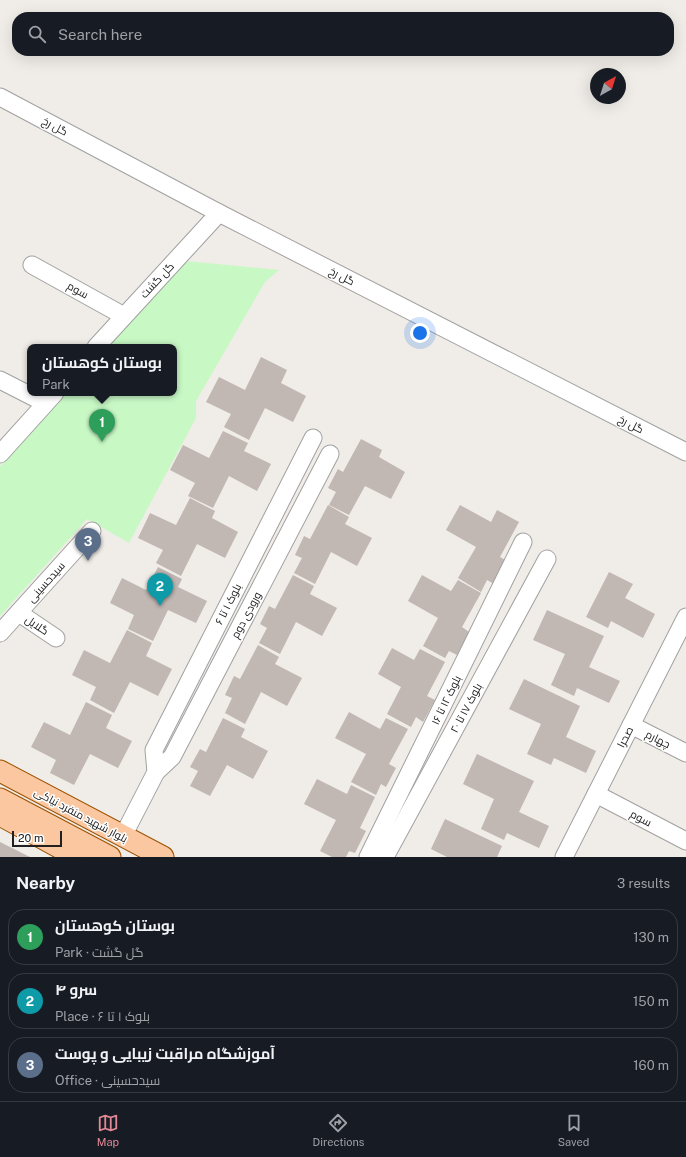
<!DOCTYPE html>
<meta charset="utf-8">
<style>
body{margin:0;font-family:"Public Sans",Cairo,sans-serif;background:#20242c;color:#f1f3f6}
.compass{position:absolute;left:590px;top:68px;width:36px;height:36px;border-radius:50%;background:#171b24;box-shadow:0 4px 16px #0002;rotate:39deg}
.scale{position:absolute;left:12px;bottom:10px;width:50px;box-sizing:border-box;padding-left:4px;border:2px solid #202020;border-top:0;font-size:11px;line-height:14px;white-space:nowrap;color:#202020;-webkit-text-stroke:3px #fff;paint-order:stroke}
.you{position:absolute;left:420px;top:333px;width:14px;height:14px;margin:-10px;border:3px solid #fff;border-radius:50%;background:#1a73e8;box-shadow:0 0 0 6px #1a73e833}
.badge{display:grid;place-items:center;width:26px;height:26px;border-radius:50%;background:#e18795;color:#fff;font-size:13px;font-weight:700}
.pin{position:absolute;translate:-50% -33px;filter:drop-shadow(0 1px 2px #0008)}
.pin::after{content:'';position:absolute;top:21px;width:14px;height:12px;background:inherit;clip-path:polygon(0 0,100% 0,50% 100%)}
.popup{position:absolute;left:27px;top:344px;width:150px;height:52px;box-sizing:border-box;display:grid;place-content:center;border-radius:8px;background:#171b24;filter:drop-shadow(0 1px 3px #0005);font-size:13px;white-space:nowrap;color:#9ea1a6}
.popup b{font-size:15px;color:#f1f3f6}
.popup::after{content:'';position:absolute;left:50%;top:100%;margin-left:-8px;border:8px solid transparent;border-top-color:#171b24}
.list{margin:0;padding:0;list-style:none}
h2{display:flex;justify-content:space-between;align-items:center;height:52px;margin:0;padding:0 16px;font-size:17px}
h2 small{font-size:13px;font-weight:400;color:#9ea1a6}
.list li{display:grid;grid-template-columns:26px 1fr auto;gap:12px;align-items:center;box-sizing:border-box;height:56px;margin:0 8px 8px;padding:0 8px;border:1px solid #363941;border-radius:16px}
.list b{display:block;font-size:15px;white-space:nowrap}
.list p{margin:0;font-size:13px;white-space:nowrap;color:#9ea1a6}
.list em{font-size:13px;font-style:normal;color:#9ea1a6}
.icon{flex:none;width:22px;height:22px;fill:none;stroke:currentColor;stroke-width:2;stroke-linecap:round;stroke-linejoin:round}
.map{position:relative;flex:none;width:686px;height:857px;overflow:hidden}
.search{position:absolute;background:#171b24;box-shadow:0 4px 16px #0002;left:12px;right:12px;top:12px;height:44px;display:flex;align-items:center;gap:10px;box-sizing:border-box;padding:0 14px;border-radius:16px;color:#9ea1a6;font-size:15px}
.sheet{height:244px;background:#171b24}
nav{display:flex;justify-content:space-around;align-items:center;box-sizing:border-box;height:56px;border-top:1px solid #363941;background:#171b24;font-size:11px;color:#9ea1a6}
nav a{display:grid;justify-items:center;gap:2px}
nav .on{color:#e18795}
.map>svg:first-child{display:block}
.park{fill:#c8f9c5}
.building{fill:#c1b7b3}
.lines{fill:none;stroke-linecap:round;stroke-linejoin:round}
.minor-casing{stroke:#a1a1a1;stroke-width:19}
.major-casing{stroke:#9b5201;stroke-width:23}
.minor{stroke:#fff;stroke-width:17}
.major{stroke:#fbc7a1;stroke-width:21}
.labels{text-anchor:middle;stroke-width:3;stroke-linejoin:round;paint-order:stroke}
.street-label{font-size:11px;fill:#202020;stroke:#fff}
</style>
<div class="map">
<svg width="686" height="857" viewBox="0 0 686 857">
<rect width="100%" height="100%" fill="#f0ece7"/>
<polygon class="park" points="186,261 279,270 265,282 196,401 196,418 129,543 87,519 0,616 0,466 66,393 174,393 174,347 108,347"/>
<g class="building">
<polygon points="261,357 287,370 281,383 306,396 293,422 265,408 249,440 224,427 231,414 206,402 219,377 245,390"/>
<polygon points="223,431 248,443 244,451 271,464 257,491 229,476 213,508 188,496 195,483 170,470 183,445 209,458"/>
<polygon points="361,439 382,450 379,457 405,472 391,499 365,486 349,515 329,505 336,492 328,488 338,469 343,472"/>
<polygon points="190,498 215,511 212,518 238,532 225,558 197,544 181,576 156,563 163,550 138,538 150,513 176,525"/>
<polygon points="328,505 349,517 345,524 372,538 357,566 331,552 315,584 294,573 302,558 295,555 304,536 310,539"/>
<polygon points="460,505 491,522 497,510 519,522 500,557 507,561 494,584 487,580 481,592 458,578 476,547 446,530"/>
<polygon points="158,567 182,579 178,587 207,601 196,623 168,610 153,641 128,629 134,615 110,603 122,578 146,590"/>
<polygon points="609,572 633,584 625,598 655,614 643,638 611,621 608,628 586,617"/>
<polygon points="293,575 314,586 310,594 337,608 322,636 296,622 280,654 259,643 267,628 260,624 269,606 275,609"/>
<polygon points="422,575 451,591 458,580 481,593 462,627 469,632 457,655 449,651 445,658 423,646 438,618 408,601"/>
<polygon points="547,610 604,636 589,667 620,681 609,703 577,688 574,696 551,685 565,654 533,640"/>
<polygon points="127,630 152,643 146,656 172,669 158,696 130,682 114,713 90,700 96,687 72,675 84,650 110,663"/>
<polygon points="258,645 279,657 275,664 302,678 287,706 261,692 245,724 225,713 232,698 225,695 234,676 240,679"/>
<polygon points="392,648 414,660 420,649 445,662 427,696 435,700 423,722 416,717 411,727 387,714 401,687 378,674"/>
<polygon points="524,679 580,706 566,737 596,751 586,773 554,758 551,765 527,754 541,724 509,709"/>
<polygon points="86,702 112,715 106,728 132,741 118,768 90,754 74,785 50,773 56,760 31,747 44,722 70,735"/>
<polygon points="349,712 380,729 386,718 408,729 389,764 396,768 386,787 381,784 376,795 351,782 366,754 335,738"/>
<polygon points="223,718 245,729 241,737 268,751 253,779 227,765 210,796 190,786 198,771 190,767 200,749 206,752"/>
<polygon points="477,754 534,781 519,812 549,826 539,848 507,833 504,840 481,829 494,799 463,784"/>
<polygon points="317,779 347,794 351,785 375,797 360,828 366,831 355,853 349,851 346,857 332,857 320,851 336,820 304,804"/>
<polygon points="445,819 502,846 497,857 447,857 431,849"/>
<polygon points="0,842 30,857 0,857"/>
</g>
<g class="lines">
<defs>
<g id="minor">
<polyline points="0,97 219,213 686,452"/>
<polyline points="32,265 124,316"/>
<polyline points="96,347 219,213"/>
<polyline points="0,380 45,403"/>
<polyline points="0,454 55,393"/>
<polyline points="19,613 56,638"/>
<polyline points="0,633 92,531"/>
<polyline points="631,725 686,753"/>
<polyline points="156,772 154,750 313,438"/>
<polyline points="596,794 686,841"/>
<polyline points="123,836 156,772 172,757 330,454"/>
<polyline points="368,857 523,542"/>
<polyline points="385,857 547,559"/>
<polyline points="564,857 686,617"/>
</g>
<g id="major">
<polyline points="0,771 163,857"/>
<polyline points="0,799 110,857"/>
<polyline points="0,815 77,857"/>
</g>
</defs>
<use href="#minor" class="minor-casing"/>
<use href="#major" class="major-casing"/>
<use href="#minor" class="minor"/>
<use href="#major" class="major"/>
</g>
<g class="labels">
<g class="street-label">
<text transform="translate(55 126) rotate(28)" y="4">گل رخ</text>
<text transform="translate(342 276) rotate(27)" y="4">گل رخ</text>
<text transform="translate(157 280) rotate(-47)" y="4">گل گشت</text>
<text transform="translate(78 290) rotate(29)" y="4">سوم</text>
<text transform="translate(631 424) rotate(27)" y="4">گل رخ</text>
<text transform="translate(46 582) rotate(-48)" y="4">سیدحسینی</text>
<text transform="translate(228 604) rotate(-63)" y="4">بلوک ۱ تا ۶</text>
<text transform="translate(246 615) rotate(-62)" y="4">ورودی دوم</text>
<text transform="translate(37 625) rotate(34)" y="4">گلایل</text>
<text transform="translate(446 700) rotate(-64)" y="4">بلوک ۱۲ تا ۱۶</text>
<text transform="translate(466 708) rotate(-62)" y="4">بلوک ۱۷ تا ۲۰</text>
<text transform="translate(625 737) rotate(-63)" y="4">صحرا</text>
<text transform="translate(658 739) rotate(26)" y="4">چهارم</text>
<text transform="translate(81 815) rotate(28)" y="4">بلوار شهید منفرد نیاکی</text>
<text transform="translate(641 818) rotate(28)" y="4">سوم</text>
</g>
</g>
</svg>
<svg class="compass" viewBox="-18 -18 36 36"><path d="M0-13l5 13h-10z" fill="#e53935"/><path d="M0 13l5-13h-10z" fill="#9ea1a6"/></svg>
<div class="scale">20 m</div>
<div class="you"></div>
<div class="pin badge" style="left:102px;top:442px;background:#2e9e5b">1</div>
<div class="popup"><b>بوستان کوهستان</b>Park</div>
<div class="pin badge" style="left:160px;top:606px;background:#0f9aa8">2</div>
<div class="pin badge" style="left:88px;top:561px;background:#5c6f8a">3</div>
<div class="search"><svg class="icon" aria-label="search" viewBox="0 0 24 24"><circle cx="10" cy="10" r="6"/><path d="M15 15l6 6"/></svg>Search here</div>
</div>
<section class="sheet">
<h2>Nearby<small>3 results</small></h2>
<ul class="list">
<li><span class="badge" style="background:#2e9e5b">1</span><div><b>بوستان کوهستان</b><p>Park · گل گشت</p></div><em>130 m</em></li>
<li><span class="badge" style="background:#0f9aa8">2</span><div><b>سرو ۴</b><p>Place · بلوک ۱ تا ۶</p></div><em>150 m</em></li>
<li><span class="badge" style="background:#5c6f8a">3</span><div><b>آموزشگاه مراقبت زیبایی و پوست</b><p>Office · سیدحسینی</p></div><em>160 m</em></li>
</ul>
</section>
<nav>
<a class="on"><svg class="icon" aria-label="map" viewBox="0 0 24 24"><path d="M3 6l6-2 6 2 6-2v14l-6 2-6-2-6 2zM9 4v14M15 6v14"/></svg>Map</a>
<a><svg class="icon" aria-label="directions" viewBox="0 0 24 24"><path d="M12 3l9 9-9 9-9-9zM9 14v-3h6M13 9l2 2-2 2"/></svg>Directions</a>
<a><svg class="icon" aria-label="saved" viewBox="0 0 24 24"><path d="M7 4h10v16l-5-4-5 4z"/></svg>Saved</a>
</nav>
